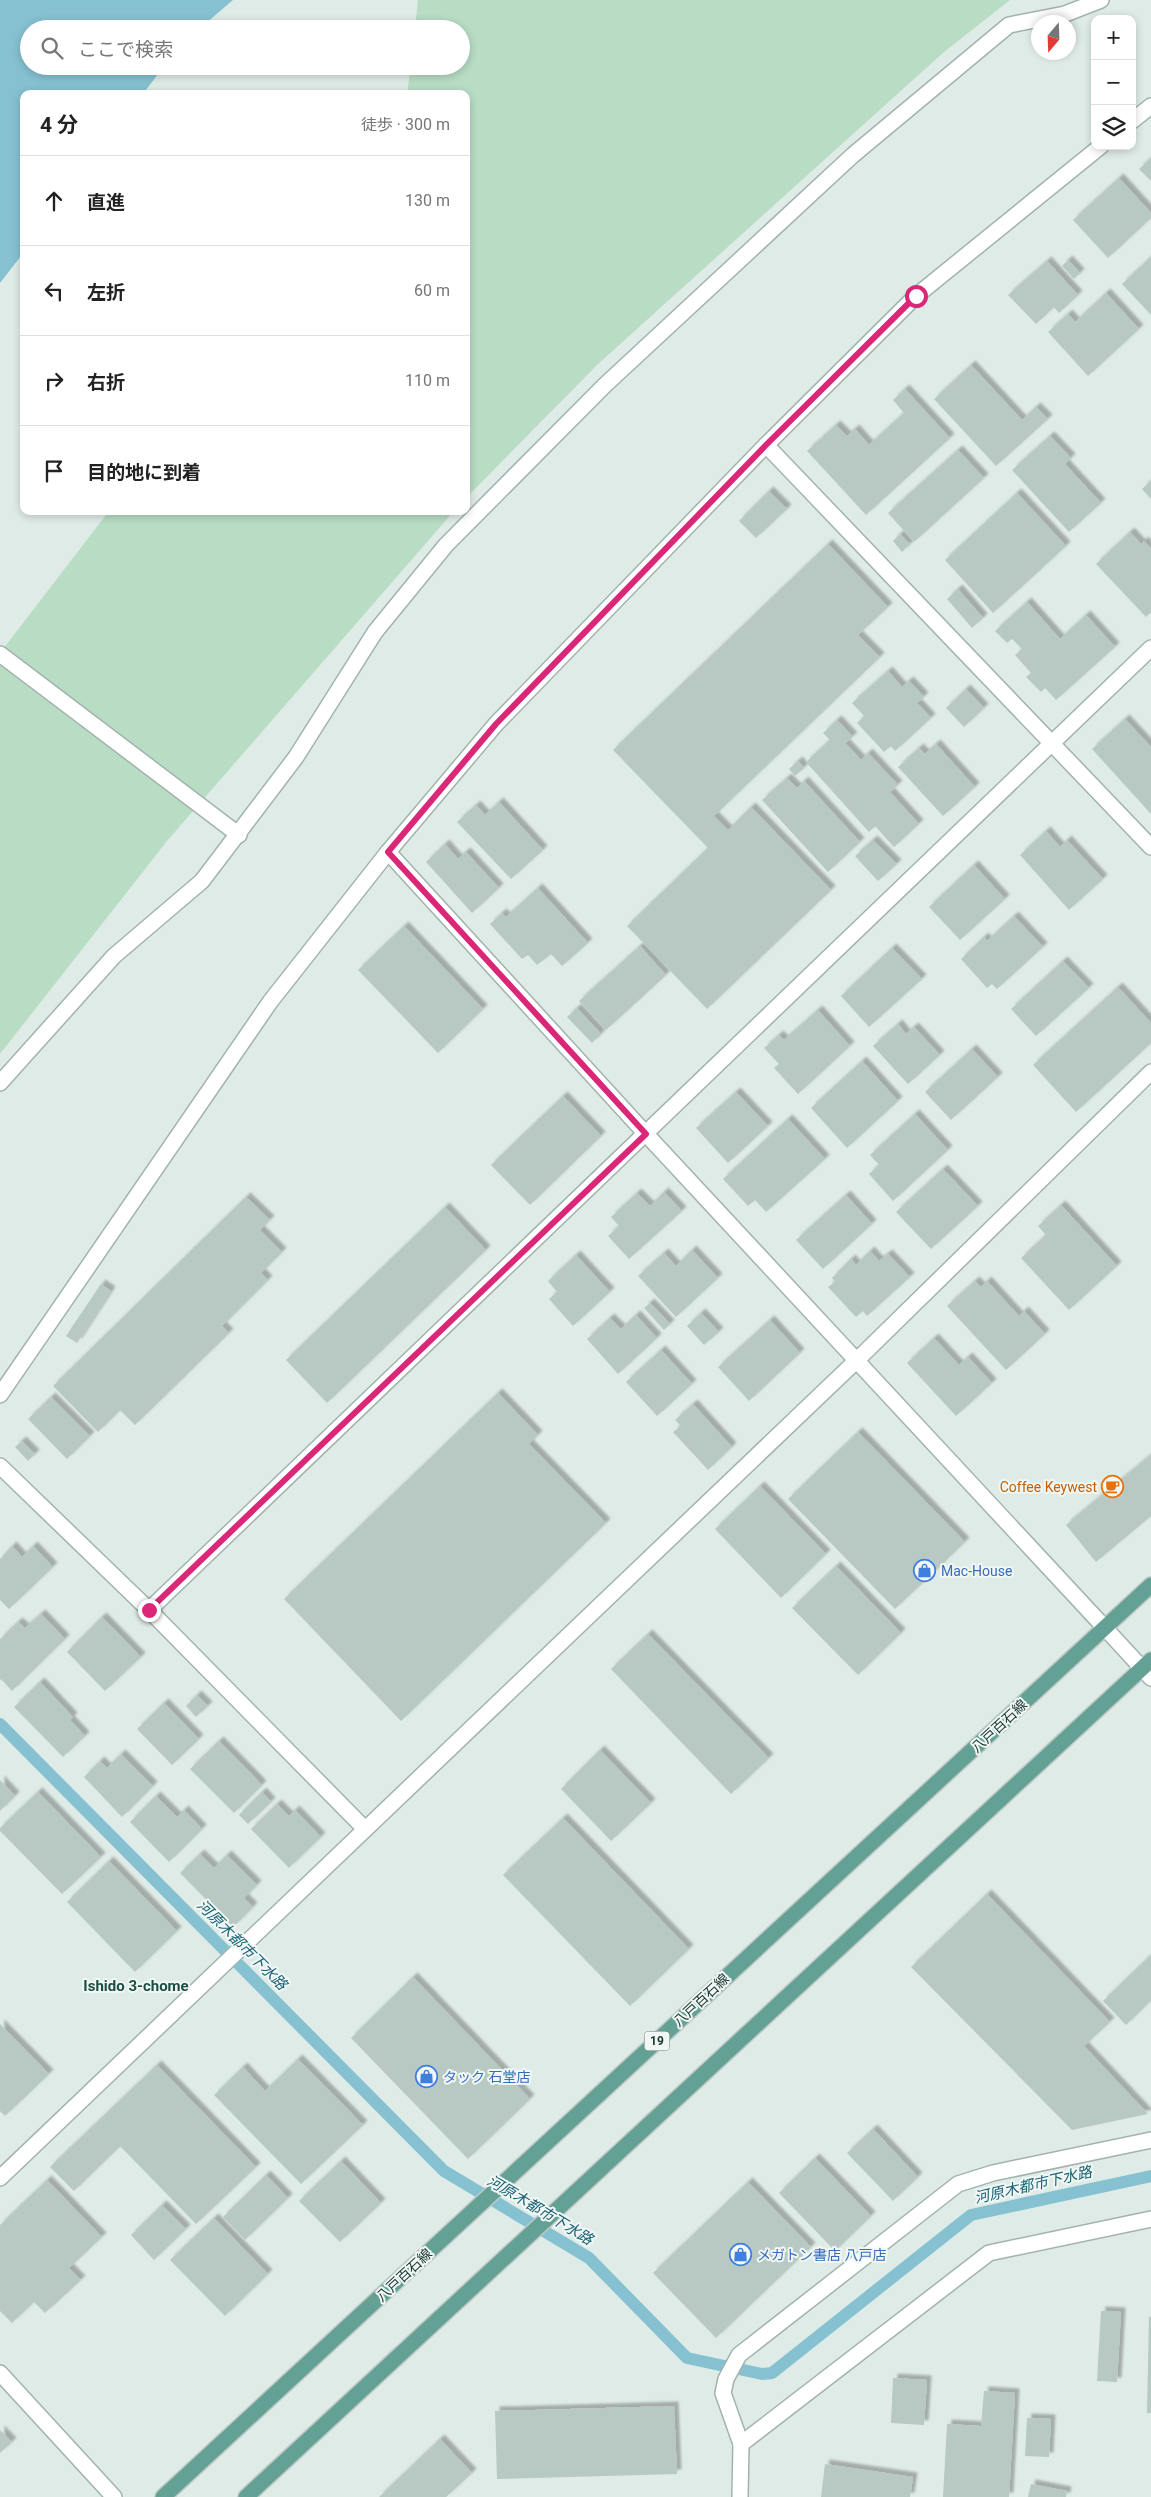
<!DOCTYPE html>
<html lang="ja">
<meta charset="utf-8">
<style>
body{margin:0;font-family:Roboto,"Noto Sans JP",sans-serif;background:#f2f2f2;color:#222}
.controls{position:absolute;right:15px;top:15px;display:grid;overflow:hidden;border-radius:10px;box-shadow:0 2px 8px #0003}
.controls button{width:45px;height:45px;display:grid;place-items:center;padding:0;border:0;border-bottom:1px solid #e0e0e0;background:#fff;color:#222;font:25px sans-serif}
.compass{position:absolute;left:1031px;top:15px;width:45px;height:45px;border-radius:50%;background:#fff;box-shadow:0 2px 8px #0003;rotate:199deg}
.stop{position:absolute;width:15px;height:15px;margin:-11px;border:4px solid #db2777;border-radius:50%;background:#fff}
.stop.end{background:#db2777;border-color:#fff;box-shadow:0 1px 5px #0008}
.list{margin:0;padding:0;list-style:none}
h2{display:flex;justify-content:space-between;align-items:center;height:65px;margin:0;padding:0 20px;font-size:21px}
h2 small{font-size:16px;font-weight:400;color:#767676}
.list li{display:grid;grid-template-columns:32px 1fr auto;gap:15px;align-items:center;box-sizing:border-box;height:90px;padding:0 20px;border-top:1px solid #e0e0e0}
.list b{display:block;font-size:19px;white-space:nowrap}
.list em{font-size:16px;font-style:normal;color:#767676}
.icon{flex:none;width:28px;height:28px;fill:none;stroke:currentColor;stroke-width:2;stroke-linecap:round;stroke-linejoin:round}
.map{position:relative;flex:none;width:1151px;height:2497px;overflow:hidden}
.search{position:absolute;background:#fff;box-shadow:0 2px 8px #0003;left:20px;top:20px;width:450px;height:55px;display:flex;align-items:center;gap:12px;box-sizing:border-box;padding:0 18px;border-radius:28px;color:#767676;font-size:19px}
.panel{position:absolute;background:#fff;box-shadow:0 2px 8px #0003;left:20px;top:90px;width:450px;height:425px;border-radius:10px}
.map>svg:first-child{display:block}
.green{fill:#b8dcc4}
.water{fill:#86c1d1}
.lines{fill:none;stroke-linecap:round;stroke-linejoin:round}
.stream{stroke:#86c1d1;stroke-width:12}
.building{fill:#b8c8c3;filter:url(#shadow)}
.service-casing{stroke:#a2b3ad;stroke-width:18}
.minor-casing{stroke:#a2b3ad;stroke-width:18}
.tertiary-casing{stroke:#a2b3ad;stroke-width:18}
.primary-casing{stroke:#c1c8c6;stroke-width:18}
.service{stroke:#fff;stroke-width:15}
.minor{stroke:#fff;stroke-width:15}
.tertiary{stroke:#fff;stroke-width:15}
.primary{stroke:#63a195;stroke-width:15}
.route{stroke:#db2777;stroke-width:6}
.labels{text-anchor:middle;stroke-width:4;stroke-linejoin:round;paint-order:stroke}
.shield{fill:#f0f7f4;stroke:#5e736e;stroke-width:1}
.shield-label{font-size:12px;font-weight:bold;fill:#203b35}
.food-label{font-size:14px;fill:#c56008;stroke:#f0f7f4;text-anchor:end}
.shop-label{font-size:14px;fill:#366cbe;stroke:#f0f7f4;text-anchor:start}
.street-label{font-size:14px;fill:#203b35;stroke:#f0f7f4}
.water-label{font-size:15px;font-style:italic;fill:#1a6277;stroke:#f0f7f4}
.neighbourhood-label{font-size:15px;font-weight:bold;fill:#1c4d44;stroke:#f0f7f4}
</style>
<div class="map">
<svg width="1151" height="2497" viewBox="0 0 1151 2497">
<defs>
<filter id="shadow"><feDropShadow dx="4.5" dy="-4.5" stdDeviation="1" flood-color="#0004"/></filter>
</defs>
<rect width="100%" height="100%" fill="#dfebe6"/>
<g class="green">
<polygon points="418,0 1010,0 944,52 598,364 466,498 466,94 407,94 411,66 461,66 461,29 415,29"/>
<polygon points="109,511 454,511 167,841 0,1054 0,653"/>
</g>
<polygon class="water" points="0,0 233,0 199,29 29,29 29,66 164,66 143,94 24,94 24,252 0,283"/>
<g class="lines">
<polyline class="stream" points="0,1724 444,2171 589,2258 687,2358 762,2374 772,2373 971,2215 1151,2176"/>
</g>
<g class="building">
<polygon points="1151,158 1151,181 1139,169"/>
<polygon points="1119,178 1151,213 1151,218 1108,258 1073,220"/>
<polygon points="1151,257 1151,315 1122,284"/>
<polygon points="1068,260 1080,273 1074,279 1062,266"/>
<polygon points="1047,261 1078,295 1059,313 1054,307 1036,324 1008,295"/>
<polygon points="1106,293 1139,329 1088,376 1048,332 1068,314 1075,322"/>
<polygon points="971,365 1022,420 1036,407 1048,419 996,466 934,399"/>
<polygon points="905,389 950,438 866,515 807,451 836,425 847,436 855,429 869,445 904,413 893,400"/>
<polygon points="1050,436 1071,458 1065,464 1101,503 1069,532 1012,470"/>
<polygon points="958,450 984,478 914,542 888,513"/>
<polygon points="1151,481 1151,499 1142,489"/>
<polygon points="769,491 787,509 756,538 739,521"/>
<polygon points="1017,493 1066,546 993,613 945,560"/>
<polygon points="1130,532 1141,544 1144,541 1151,549 1151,612 1146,617 1096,564"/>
<polygon points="900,534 910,544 902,552 893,541"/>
<polygon points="828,544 888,607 858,635 880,657 714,816 728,830 751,807 831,890 707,1009 627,926 708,848 613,750"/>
<polygon points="958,589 983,618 972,628 947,599"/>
<polygon points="1027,602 1060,639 1086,615 1115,647 1056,700 1045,688 1041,692 1026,677 1031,673 1015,655 1022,649 1012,639 1007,643 995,631"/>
<polygon points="888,671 902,687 909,681 924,697 917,703 931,718 895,751 891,746 884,752 857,723 864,716 852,703"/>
<polygon points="966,689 984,708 964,727 946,708"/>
<polygon points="1125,719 1151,747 1151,814 1092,749"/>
<polygon points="837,720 853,737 845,743 861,760 868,753 898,785 890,792 919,824 894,847 875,826 869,832 806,762 830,740 823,733"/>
<polygon points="936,744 975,787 943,816 898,767 919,748 925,754"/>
<polygon points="798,761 804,768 795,776 789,769"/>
<polygon points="787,778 797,788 804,781 860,842 828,872 762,800"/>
<polygon points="499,802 543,850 511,879 457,822 476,805 485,815"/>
<polygon points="1046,831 1060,847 1067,840 1103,879 1069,910 1020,855"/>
<polygon points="873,840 897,864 878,881 855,856"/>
<polygon points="445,844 458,859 466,852 499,888 472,913 426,862"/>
<polygon points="974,865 1005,899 960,940 929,907"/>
<polygon points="538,888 588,943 562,966 551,954 537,965 528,955 522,959 490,924 502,913 506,917"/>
<polygon points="1014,916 1043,947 997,989 992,984 987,988 961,959 984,937 987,941"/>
<polygon points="404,926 483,1009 438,1053 358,970"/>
<polygon points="640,946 666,975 606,1030 579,1001"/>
<polygon points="892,948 922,979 869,1027 841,996"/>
<polygon points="1063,961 1089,988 1036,1036 1011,1009"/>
<polygon points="1118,987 1151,1023 1151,1043 1076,1112 1033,1065"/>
<polygon points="577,1008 601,1034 592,1043 567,1017"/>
<polygon points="818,1010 850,1046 798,1094 774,1068 779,1064 764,1048 779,1035 784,1040"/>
<polygon points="898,1024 906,1034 914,1027 940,1055 908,1084 873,1046"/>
<polygon points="972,1049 998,1077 951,1120 925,1092"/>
<polygon points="862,1061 898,1101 847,1148 811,1108"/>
<polygon points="736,1092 768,1126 728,1163 696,1128"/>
<polygon points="563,1096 601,1136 530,1205 491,1165"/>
<polygon points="915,1114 948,1150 893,1201 869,1174 879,1165 870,1155"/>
<polygon points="788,1119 825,1159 766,1212 755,1200 748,1206 723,1179"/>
<polygon points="943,1169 978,1206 931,1249 896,1212"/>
<polygon points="664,1192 682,1211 629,1259 608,1236 619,1226 611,1217 637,1193 650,1206"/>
<polygon points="846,1195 872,1224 823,1269 796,1240"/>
<polygon points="246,1197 270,1220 260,1230 282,1252 261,1273 268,1280 222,1326 229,1333 135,1425 120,1410 98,1432 53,1386"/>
<polygon points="1061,1205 1117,1266 1069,1310 1021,1258 1046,1235 1038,1226"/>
<polygon points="445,1207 486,1250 327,1403 286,1360"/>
<polygon points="692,1250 718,1278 676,1317 638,1276 664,1253 676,1266"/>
<polygon points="870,1251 879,1261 888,1254 910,1277 867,1316 863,1311 856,1317 828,1287 835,1282 832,1278 851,1259 856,1265"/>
<polygon points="576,1255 610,1292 573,1326 549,1299 557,1292 548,1281"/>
<polygon points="975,1281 981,1287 987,1281 1019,1316 1024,1311 1045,1334 1006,1370 947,1306"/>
<polygon points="101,1284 111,1291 77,1343 66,1336"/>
<polygon points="650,1303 670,1324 664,1330 644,1308"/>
<polygon points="701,1313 719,1332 704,1345 687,1326"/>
<polygon points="636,1315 657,1338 618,1374 587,1339 610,1318 621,1329"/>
<polygon points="770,1320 800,1353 749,1401 718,1367"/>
<polygon points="934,1338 959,1365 968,1357 992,1383 956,1416 907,1363"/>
<polygon points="661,1350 692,1384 657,1416 626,1382"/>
<polygon points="498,1393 538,1435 529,1444 606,1523 401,1721 284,1599"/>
<polygon points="51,1397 90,1436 67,1459 28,1419"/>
<polygon points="693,1404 732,1447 708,1470 673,1432 681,1426 675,1420"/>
<polygon points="858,1432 965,1542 895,1609 788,1499"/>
<polygon points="22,1441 35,1454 28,1461 15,1447"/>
<polygon points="1151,1455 1151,1516 1096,1562 1066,1525"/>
<polygon points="760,1486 826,1554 781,1598 715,1529"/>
<polygon points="12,1546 22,1557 33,1546 53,1567 9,1609 0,1600 0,1559"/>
<polygon points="836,1566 901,1633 858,1675 792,1608"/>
<polygon points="41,1614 65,1639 12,1691 1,1679 0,1681 0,1639 18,1622 25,1628"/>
<polygon points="102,1617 141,1657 105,1691 67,1652"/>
<polygon points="648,1634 769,1758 731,1794 611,1669"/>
<polygon points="40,1682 73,1717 70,1720 85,1736 63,1757 14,1707"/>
<polygon points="197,1695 208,1706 196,1717 186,1706"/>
<polygon points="164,1703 199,1739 172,1765 137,1729"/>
<polygon points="219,1741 262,1785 234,1813 190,1769"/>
<polygon points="600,1750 651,1803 611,1841 561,1789"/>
<polygon points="121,1754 153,1786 122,1817 84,1777 100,1761 107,1768"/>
<polygon points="0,1780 15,1796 0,1811"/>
<polygon points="38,1792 101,1857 62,1894 0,1831 0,1828"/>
<polygon points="262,1792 271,1802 248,1824 239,1815"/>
<polygon points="156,1796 177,1817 184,1810 202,1829 169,1862 130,1822"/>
<polygon points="277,1804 289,1816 295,1810 321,1837 289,1868 251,1829"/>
<polygon points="563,1818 689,1949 630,2006 503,1875"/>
<polygon points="200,1854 214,1868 227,1855 257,1885 244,1898 253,1907 233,1927 180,1873"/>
<polygon points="109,1861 177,1931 135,1972 67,1902"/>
<polygon points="987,1894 1110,2022 1084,2046 1148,2114 1072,2130 911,1967"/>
<polygon points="1151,1955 1151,2000 1126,2025 1103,2001"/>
<polygon points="413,1977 530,2099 468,2159 351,2038"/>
<polygon points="0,2024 49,2074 5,2116 0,2111"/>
<polygon points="298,2059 363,2125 301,2184 214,2095 243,2067 265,2091"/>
<polygon points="157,2065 256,2167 196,2224 120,2146 74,2191 50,2167"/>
<polygon points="873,2129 918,2177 893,2201 847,2153"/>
<polygon points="815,2158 871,2216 835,2251 779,2193"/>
<polygon points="341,2161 381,2203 340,2242 299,2201"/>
<polygon points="266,2175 288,2198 245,2240 223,2217"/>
<polygon points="47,2180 102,2237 69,2268 81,2280 45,2313 34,2302 12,2323 0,2311 0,2225"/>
<polygon points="748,2182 811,2247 716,2338 653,2273"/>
<polygon points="162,2205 186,2229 154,2260 131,2235"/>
<polygon points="214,2218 268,2274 225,2316 170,2260"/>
<polygon points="1101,2311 1121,2312 1117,2382 1097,2381"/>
<polygon points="1149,2317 1151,2317 1151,2413 1147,2413"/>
<polygon points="893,2378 927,2380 924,2425 891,2423"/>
<polygon points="984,2391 1015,2393 1009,2497 943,2497 947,2424 981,2426"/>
<polygon points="674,2406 677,2474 497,2479 495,2411"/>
<polygon points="1027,2418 1051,2419 1049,2457 1025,2456"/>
<polygon points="0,2430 12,2442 0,2453"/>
<polygon points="440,2439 472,2473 446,2497 379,2497"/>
<polygon points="825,2464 913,2477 910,2497 821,2497"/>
<polygon points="1031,2484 1067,2491 1066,2497 1028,2497"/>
</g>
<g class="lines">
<defs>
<polyline id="service" points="0,654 239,835"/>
<g id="minor">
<polyline points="1132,121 1151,106"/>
<polyline points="766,445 1151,847"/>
<polyline points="388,852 646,1134 1105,1628"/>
<polyline points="0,1083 114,956 202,881 296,757 375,632 446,545 605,385 853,155 1009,25 1065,14 1101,0"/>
<polyline points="0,1395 270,1002 388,852 496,724 766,445 916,296 1101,146"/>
<polyline points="0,1466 149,1610 365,1829"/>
<polyline points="149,1610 1151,648"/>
<polyline points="0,2178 856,1361 1151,1072"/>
<polyline points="0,2373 114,2497"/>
<polyline points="741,2444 723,2393 726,2379 739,2355 958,2184 993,2173 1151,2140"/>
<polyline points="740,2497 741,2444 989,2253 1151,2219"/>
</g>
<polyline id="tertiary" points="1105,1628 1151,1678"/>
<g id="primary">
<polyline points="163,2497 1151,1585"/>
<polyline points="246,2497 1151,1660"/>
</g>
</defs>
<use href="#service" class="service-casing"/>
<use href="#minor" class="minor-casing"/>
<use href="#tertiary" class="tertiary-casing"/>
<use href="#primary" class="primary-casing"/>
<use href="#service" class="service"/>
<use href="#minor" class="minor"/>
<use href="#tertiary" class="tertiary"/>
<use href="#primary" class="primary"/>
</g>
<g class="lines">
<polyline class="route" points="149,1610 646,1134 388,852 496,724 766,445 916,296"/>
</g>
<defs>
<symbol id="cafe-ring" viewBox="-11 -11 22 22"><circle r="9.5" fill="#f0f7f4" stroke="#e8710a" stroke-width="1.5"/><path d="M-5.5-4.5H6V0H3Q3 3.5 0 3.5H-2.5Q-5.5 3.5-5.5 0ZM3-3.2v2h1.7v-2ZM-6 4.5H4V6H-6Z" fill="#e8710a"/></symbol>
<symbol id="shop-ring" viewBox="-11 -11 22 22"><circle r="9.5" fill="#f0f7f4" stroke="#3f7fe0" stroke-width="1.5"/><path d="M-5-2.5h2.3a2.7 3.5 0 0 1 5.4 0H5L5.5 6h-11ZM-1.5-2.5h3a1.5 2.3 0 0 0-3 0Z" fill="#3f7fe0"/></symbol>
</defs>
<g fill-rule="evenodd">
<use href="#cafe-ring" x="1100" y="1474" width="25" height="25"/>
<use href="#shop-ring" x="912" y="1558" width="25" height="25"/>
<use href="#shop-ring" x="414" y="2064" width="25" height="25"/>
<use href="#shop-ring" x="728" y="2242" width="25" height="25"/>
</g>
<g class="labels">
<rect class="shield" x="644.5" y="2031.5" width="25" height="19" rx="4"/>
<g class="shield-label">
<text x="657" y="2045">19</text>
</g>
<g class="food-label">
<text x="1097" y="1492">Coffee Keywest</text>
</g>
<g class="shop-label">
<text x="941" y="1576">Mac-House</text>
<text x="443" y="2082">タック 石堂店</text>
<text x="757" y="2260">メガトン書店 八戸店</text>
</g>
<g class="street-label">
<text transform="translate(999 1726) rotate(-43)" y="5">八戸百石線</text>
<text transform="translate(701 2000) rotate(-43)" y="5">八戸百石線</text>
<text transform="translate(404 2275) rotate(-43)" y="5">八戸百石線</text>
</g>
<g class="water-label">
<text transform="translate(242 1945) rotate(45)" y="5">河原木都市下水路</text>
<text transform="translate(1033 2185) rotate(-13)" y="5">河原木都市下水路</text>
<text transform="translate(540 2210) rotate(31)" y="5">河原木都市下水路</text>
</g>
<g class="neighbourhood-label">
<text x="136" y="1991">Ishido 3-chome</text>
</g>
</g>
</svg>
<div class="controls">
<button>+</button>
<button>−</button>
<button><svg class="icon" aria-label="layers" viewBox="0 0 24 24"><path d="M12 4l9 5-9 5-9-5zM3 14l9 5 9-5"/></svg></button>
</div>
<svg class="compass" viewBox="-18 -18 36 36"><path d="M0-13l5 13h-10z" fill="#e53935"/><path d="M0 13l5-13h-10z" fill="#767676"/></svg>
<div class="stop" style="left:916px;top:296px"></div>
<div class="stop end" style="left:149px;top:1610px"></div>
<div class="search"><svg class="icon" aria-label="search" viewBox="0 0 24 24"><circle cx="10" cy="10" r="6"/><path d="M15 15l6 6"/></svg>ここで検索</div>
<section class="panel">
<h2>4 分<small>徒歩 · 300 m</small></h2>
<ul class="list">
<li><svg class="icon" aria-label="ahead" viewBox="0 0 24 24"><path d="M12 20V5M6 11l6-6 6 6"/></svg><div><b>直進</b></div><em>130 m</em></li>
<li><svg class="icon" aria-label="left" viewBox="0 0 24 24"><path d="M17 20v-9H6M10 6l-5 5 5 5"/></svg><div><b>左折</b></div><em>60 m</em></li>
<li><svg class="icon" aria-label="right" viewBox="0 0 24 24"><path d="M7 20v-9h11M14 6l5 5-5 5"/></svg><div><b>右折</b></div><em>110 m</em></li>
<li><svg class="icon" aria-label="arrive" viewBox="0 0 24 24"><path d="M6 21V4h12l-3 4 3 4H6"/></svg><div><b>目的地に到着</b></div></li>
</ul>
</section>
</div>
